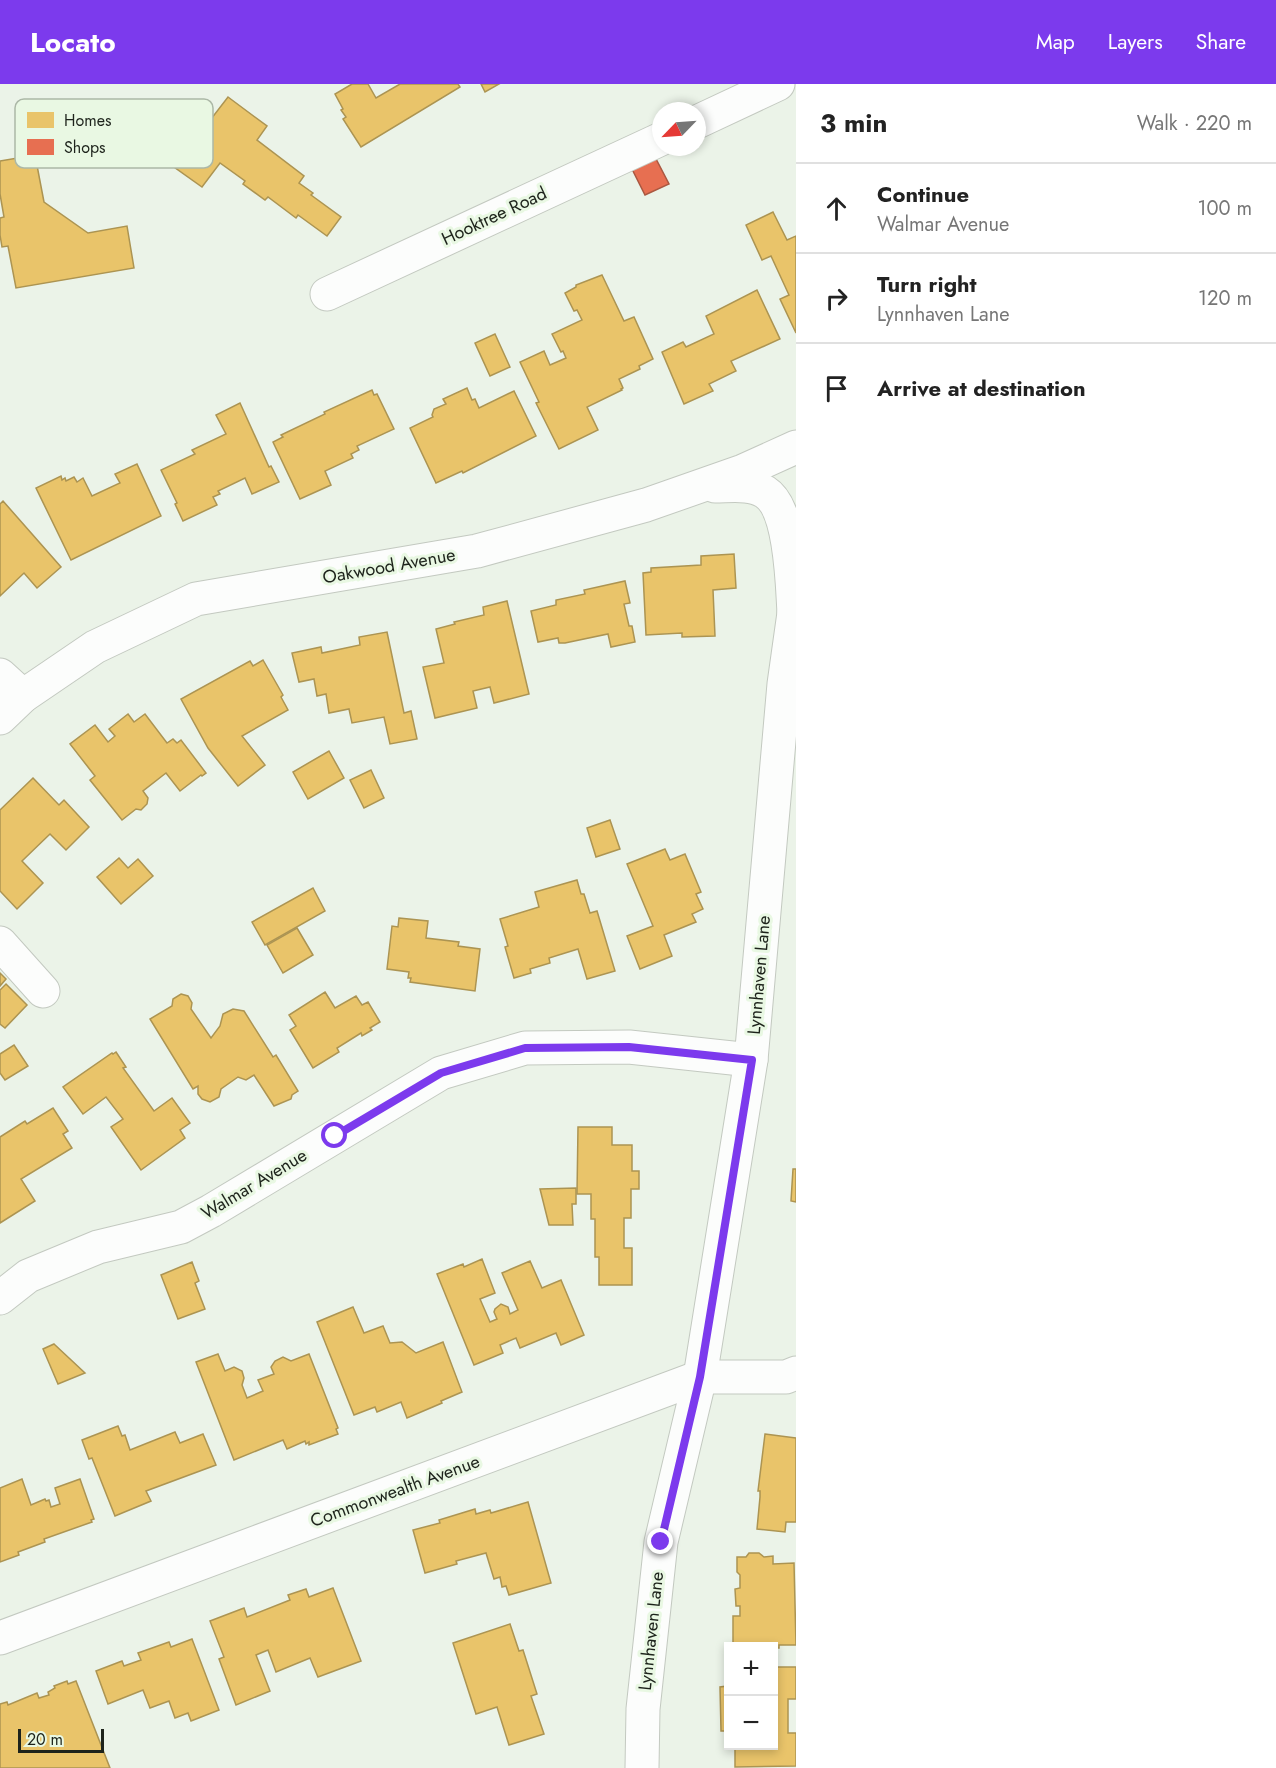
<!DOCTYPE html>
<meta charset="utf-8">
<style>
body{margin:0;font-family:Jost,sans-serif;background:#f6f6f6;color:#222}
.controls{position:absolute;right:18px;bottom:18px;display:grid;overflow:hidden;border-radius:0px;box-shadow:0 3px 9px #0003}
.controls button{width:54px;height:54px;display:grid;place-items:center;padding:0;border:0;border-bottom:2px solid #e0e0e0;background:#fff;color:#222;font:30px sans-serif}
.compass{position:absolute;left:652px;top:18px;width:54px;height:54px;border-radius:50%;background:#fff;box-shadow:0 3px 9px #0003;rotate:245deg}
.scale{position:absolute;left:18px;bottom:15px;width:86px;box-sizing:border-box;padding-left:6px;border:3px solid #1d231b;border-top:0;font-size:16px;line-height:21px;white-space:nowrap;color:#1d231b;-webkit-text-stroke:4px #e9f8e3;paint-order:stroke}
.stop{position:absolute;width:18px;height:18px;margin:-14px;border:4px solid #7c3aed;border-radius:50%;background:#fff}
.stop.end{background:#7c3aed;border-color:#fff;box-shadow:0 2px 6px #0008}
.list{margin:0;padding:0;list-style:none}
h2{display:flex;justify-content:space-between;align-items:center;height:78px;margin:0;padding:0 24px;font-size:26px}
h2 small{font-size:20px;font-weight:400;color:#767676}
.list li{display:grid;grid-template-columns:39px 1fr auto;gap:18px;align-items:center;box-sizing:border-box;height:90px;padding:0 24px;border-top:2px solid #e0e0e0}
.list b{display:block;font-size:22px;white-space:nowrap}
.list p{margin:0;font-size:20px;white-space:nowrap;color:#767676}
.list em{font-size:20px;font-style:normal;color:#767676}
.icon{flex:none;width:33px;height:33px;fill:none;stroke:currentColor;stroke-width:2;stroke-linecap:round;stroke-linejoin:round}
.map{position:relative;flex:none;width:796px;height:1684px;overflow:hidden}
header{display:flex;align-items:center;gap:36px;box-sizing:border-box;height:84px;padding:0 30px;background:#7c3aed;color:#fff}
header strong{font-size:28px}
nav{display:flex;gap:33px;margin-inline-start:auto;font-size:21px}
main{display:flex}
aside{flex:1;background:#fff}
.map>svg:first-child{display:block}
.homes{fill:#e9c46a;stroke:#ac9452;stroke-width:1.5}
.shops{fill:#e76f51;stroke:#aa5841;stroke-width:1.5}
.lines{fill:none;stroke-linecap:round;stroke-linejoin:round}
.minor-casing{stroke:#c3c9c0;stroke-width:35}
.tertiary-casing{stroke:#c3c9c0;stroke-width:35}
.minor{stroke:#fcfdfc;stroke-width:33}
.tertiary{stroke:#fcfdfc;stroke-width:33}
.route{stroke:#7c3aed;stroke-width:8}
.labels{text-anchor:middle;stroke-width:6;stroke-linejoin:round;paint-order:stroke}
.street-label{font-size:18px;fill:#1d231b;stroke:#e9f8e3}
.key{fill:#e9f8e3;stroke:#acb8a7;stroke-width:1.5}
.key-label{font-size:16px;fill:#1d231b}
</style>
<header>
<strong>Locato</strong>
<nav><a>Map</a><a>Layers</a><a>Share</a></nav>
</header>
<main>
<div class="map">
<svg width="796" height="1684" viewBox="0 0 796 1684">
<rect width="100%" height="100%" fill="#ebf3e8"/>
<g class="homes">
<polygon points="352,0 368,0 376,14 400,0 458,0 460,3 361,63 343,35 346,33 341,26 343,25 335,10"/>
<polygon points="481,0 499,0 485,8"/>
<polygon points="228,13 267,42 257,56 304,92 299,99 313,109 311,111 341,133 327,152 298,131 296,134 268,113 265,116 243,100 245,97 220,79 202,103 174,83"/>
<polygon points="35,71 44,118 88,149 127,142 134,184 16,204 8,162 2,163 0,151 0,134 4,133 0,110 0,77"/>
<polygon points="773,128 787,156 796,152 796,249 780,215 789,211 771,172 762,176 746,141"/>
<polygon points="602,191 624,237 634,233 653,275 639,282 640,285 619,295 623,304 621,305 622,306 587,323 598,346 559,365 536,319 539,318 520,278 544,267 550,281 566,274 563,267 561,268 552,250 582,236 577,226 574,227 565,209 576,203 576,201"/>
<polygon points="757,206 780,255 731,277 736,287 709,300 713,307 684,320 662,268 683,258 686,263 714,250 706,232"/>
<polygon points="495,250 510,283 490,292 475,259"/>
<polygon points="467,304 472,316 475,315 479,324 514,307 536,352 463,389 462,387 436,399 410,344 433,333 432,331 434,325 446,320 443,315"/>
<polygon points="372,306 374,311 377,310 394,345 357,362 359,366 351,370 353,374 325,387 331,401 300,415 273,358 283,353 281,351 325,330 324,328"/>
<polygon points="240,319 269,383 271,382 279,398 252,410 245,394 218,407 220,410 213,413 217,421 183,437 175,420 177,419 161,386 195,370 192,366 226,350 216,331"/>
<polygon points="137,380 161,432 71,476 36,404 61,392 62,396 65,394 66,397 74,393 77,398 83,394 92,412 120,399 115,390"/>
<polygon points="3,417 61,483 37,504 24,489 0,512 0,420"/>
<polygon points="734,470 736,504 713,506 715,552 682,553 682,549 646,551 643,489 651,488 651,484 701,481 701,472"/>
<polygon points="625,497 630,519 624,520 629,542 632,542 635,558 611,563 608,550 565,559 559,559 558,554 538,558 531,527 556,521 556,516 585,510 584,506"/>
<polygon points="507,517 529,610 494,619 490,603 473,607 477,624 435,634 423,583 444,579 436,545 455,540 454,538 484,531 483,523"/>
<polygon points="387,548 404,629 411,627 417,655 390,660 384,633 352,639 349,625 329,629 326,610 317,612 314,595 299,598 292,569 321,563 322,569 360,561 359,553"/>
<polygon points="263,576 283,611 281,613 288,626 242,652 265,681 238,702 208,664 181,615 250,577 253,582"/>
<polygon points="128,630 134,638 145,630 167,659 173,655 177,659 181,656 206,689 202,692 201,691 180,707 166,689 143,707 148,714 147,720 141,726 136,725 122,736 90,696 95,692 70,660 95,641 108,658 115,652 109,645"/>
<polygon points="329,667 344,694 308,715 293,688"/>
<polygon points="371,686 384,714 364,724 350,696"/>
<polygon points="33,694 59,721 64,716 89,743 66,766 50,750 22,777 43,799 17,825 0,807 0,726"/>
<polygon points="610,736 620,765 596,773 587,744"/>
<polygon points="665,765 670,776 685,770 701,808 696,810 703,825 692,830 696,838 664,851 672,872 640,885 627,852 653,842 627,780"/>
<polygon points="119,774 128,784 138,775 153,792 121,820 97,793"/>
<polygon points="577,796 581,810 584,810 590,829 597,827 615,887 587,895 578,865 549,874 550,879 530,885 531,889 514,894 505,863 508,862 500,835 539,823 535,808"/>
<polygon points="313,804 325,827 265,861 252,838"/>
<polygon points="399,834 428,837 426,854 459,858 458,862 480,865 475,907 410,898 411,894 408,894 409,888 387,885 392,842 398,843"/>
<polygon points="297,844 313,871 283,889 267,861"/>
<polygon points="0,889 6,895 0,902"/>
<polygon points="6,900 27,921 5,944 0,940 0,906"/>
<polygon points="325,908 335,924 356,912 362,921 368,918 380,938 370,944 372,946 362,952 361,949 337,964 339,968 313,984 290,946 296,942 289,931"/>
<polygon points="181,910 188,912 192,919 191,925 211,954 220,942 223,930 233,925 244,927 273,973 276,971 298,1007 292,1011 291,1015 274,1022 254,991 246,996 238,993 221,1005 219,1013 210,1018 202,1015 198,1010 198,1002 193,1005 150,935 172,922 173,915"/>
<polygon points="14,961 28,982 5,996 0,989 0,970"/>
<polygon points="116,968 126,983 123,984 154,1027 172,1014 190,1039 180,1046 185,1054 141,1086 111,1043 123,1035 106,1013 83,1030 63,1003 112,969 113,970"/>
<polygon points="53,1024 68,1047 63,1050 72,1064 21,1095 35,1117 0,1139 0,1053 25,1037 27,1040"/>
<polygon points="578,1043 612,1043 612,1061 632,1061 632,1087 639,1087 639,1105 631,1105 631,1134 624,1134 624,1164 632,1164 632,1201 599,1201 599,1173 595,1173 595,1135 591,1135 591,1110 577,1110"/>
<polygon points="793,1085 796,1085 796,1118 791,1117"/>
<polygon points="576,1104 576,1120 572,1120 573,1141 549,1141 540,1105"/>
<polygon points="482,1175 495,1209 480,1215 490,1238 497,1235 494,1228 495,1225 501,1220 508,1223 510,1230 518,1226 502,1189 530,1177 542,1204 561,1196 584,1251 561,1261 556,1249 520,1264 516,1254 500,1261 503,1269 474,1281 437,1190 463,1180 464,1183"/>
<polygon points="192,1178 199,1197 195,1199 205,1225 178,1235 161,1191"/>
<polygon points="353,1223 364,1249 383,1242 390,1259 402,1258 416,1269 443,1258 462,1308 441,1317 442,1319 407,1334 401,1318 377,1328 375,1323 354,1331 317,1238"/>
<polygon points="54,1260 85,1289 58,1300 43,1265"/>
<polygon points="218,1270 225,1287 234,1283 242,1287 244,1294 242,1301 247,1314 263,1307 258,1296 274,1290 271,1283 275,1277 283,1273 291,1277 309,1270 338,1344 336,1345 338,1350 309,1361 309,1358 306,1360 305,1357 287,1365 283,1356 234,1376 196,1278"/>
<polygon points="118,1342 122,1352 125,1351 130,1366 175,1348 180,1359 203,1350 216,1381 146,1407 151,1417 115,1432 92,1374 89,1375 82,1356"/>
<polygon points="765,1350 796,1354 796,1438 786,1438 785,1448 757,1445 760,1413 760,1407 758,1407"/>
<polygon points="22,1395 31,1421 45,1415 46,1417 49,1416 51,1423 60,1420 55,1404 80,1395 94,1435 91,1436 92,1438 44,1455 45,1458 18,1468 19,1471 0,1478 0,1404"/>
<polygon points="528,1418 551,1499 509,1511 506,1502 502,1503 500,1493 494,1495 486,1469 456,1477 457,1480 425,1489 413,1446 440,1439 439,1436 475,1425 476,1430 490,1426 491,1429"/>
<polygon points="749,1469 759,1469 764,1473 773,1472 773,1480 794,1479 796,1561 779,1561 779,1564 774,1564 774,1562 733,1562 733,1532 740,1532 740,1522 736,1522 735,1505 740,1504 740,1491 737,1488 737,1473 746,1473"/>
<polygon points="333,1504 361,1577 318,1593 310,1574 276,1588 268,1566 256,1571 270,1607 236,1621 219,1575 224,1573 210,1537 244,1524 247,1533 290,1516 288,1511 306,1505 309,1513"/>
<polygon points="510,1540 519,1567 523,1566 537,1610 531,1612 544,1650 509,1661 497,1623 476,1630 453,1559"/>
<polygon points="192,1555 219,1626 191,1637 188,1629 175,1634 169,1617 150,1624 143,1606 108,1620 96,1587 122,1577 124,1582 141,1576 138,1569 169,1558 171,1563"/>
<polygon points="774,1583 796,1583 796,1615 788,1615 788,1649 796,1649 796,1682 735,1683 735,1662 774,1662"/>
<polygon points="728,1584 728,1661 726,1661 726,1647 721,1647 720,1603 727,1602"/>
<polygon points="67,1597 68,1600 76,1597 110,1684 0,1684 0,1620 7,1618 8,1621 37,1609 39,1614 49,1611 48,1608 55,1604 54,1602"/>
</g>
<polygon class="shops" points="654,71 669,100 645,111 631,83"/>
<g class="lines">
<defs>
<g id="minor">
<polyline points="697,38 778,0"/>
<polyline points="327,210 661,55"/>
<path d="M715 402C731 402 751 399 765 408 792 425 792 500 794 529"/>
<polyline points="0,591 23,612"/>
<polyline points="0,634 23,612 95,563 196,515 477,467 646,421 743,387 796,363"/>
<polyline points="0,859 43,907"/>
<polyline points="0,1214 28,1192 98,1163 181,1143 211,1127 441,989 525,964 629,963 751,976"/>
<polyline points="0,1554 700,1293"/>
<polyline points="642,1684 643,1625 661,1458 700,1293 751,976 784,600 794,529 796,522"/>
</g>
<polyline id="tertiary" points="700,1293 786,1293 796,1289"/>
</defs>
<use href="#minor" class="minor-casing"/>
<use href="#tertiary" class="tertiary-casing"/>
<use href="#minor" class="minor"/>
<use href="#tertiary" class="tertiary"/>
</g>
<g class="lines">
<polyline class="route" points="335,1052 441,989 525,964 629,963 752,976 700,1293 661,1458"/>
</g>
<g class="labels">
<g class="street-label">
<text transform="translate(494 132) rotate(-25)" y="6">Hooktree Road</text>
<text transform="translate(389 482) rotate(-10)" y="6">Oakwood Avenue</text>
<text transform="translate(759 891) rotate(-85)" y="6">Lynnhaven Lane</text>
<text transform="translate(254 1100) rotate(-31)" y="6">Walmar Avenue</text>
<text transform="translate(395 1407) rotate(-20)" y="6">Commonwealth Avenue</text>
<text transform="translate(651 1547) rotate(-84)" y="6">Lynnhaven Lane</text>
</g>
</g>
<rect x="15" y="15" width="198" height="69" rx="9" class="key"/>
<rect x="27" y="28" width="27" height="16" fill="#e9c46a"/>
<rect x="27" y="55" width="27" height="16" fill="#e76f51"/>
<g class="key-label">
<text x="64" y="42">Homes</text>
<text x="64" y="69">Shops</text>
</g>
</svg>
<div class="controls">
<button>+</button>
<button>−</button>
</div>
<svg class="compass" viewBox="-18 -18 36 36"><path d="M0-13l5 13h-10z" fill="#e53935"/><path d="M0 13l5-13h-10z" fill="#767676"/></svg>
<div class="scale">20 m</div>
<div class="stop" style="left:335px;top:1052px"></div>
<div class="stop end" style="left:661px;top:1458px"></div>
</div>
<aside>
<h2>3 min<small>Walk · 220 m</small></h2>
<ul class="list">
<li><svg class="icon" aria-label="ahead" viewBox="0 0 24 24"><path d="M12 20V5M6 11l6-6 6 6"/></svg><div><b>Continue</b><p>Walmar Avenue</p></div><em>100 m</em></li>
<li><svg class="icon" aria-label="right" viewBox="0 0 24 24"><path d="M7 20v-9h11M14 6l5 5-5 5"/></svg><div><b>Turn right</b><p>Lynnhaven Lane</p></div><em>120 m</em></li>
<li><svg class="icon" aria-label="arrive" viewBox="0 0 24 24"><path d="M6 21V4h12l-3 4 3 4H6"/></svg><div><b>Arrive at destination</b></div></li>
</ul>
</aside>
</main>
